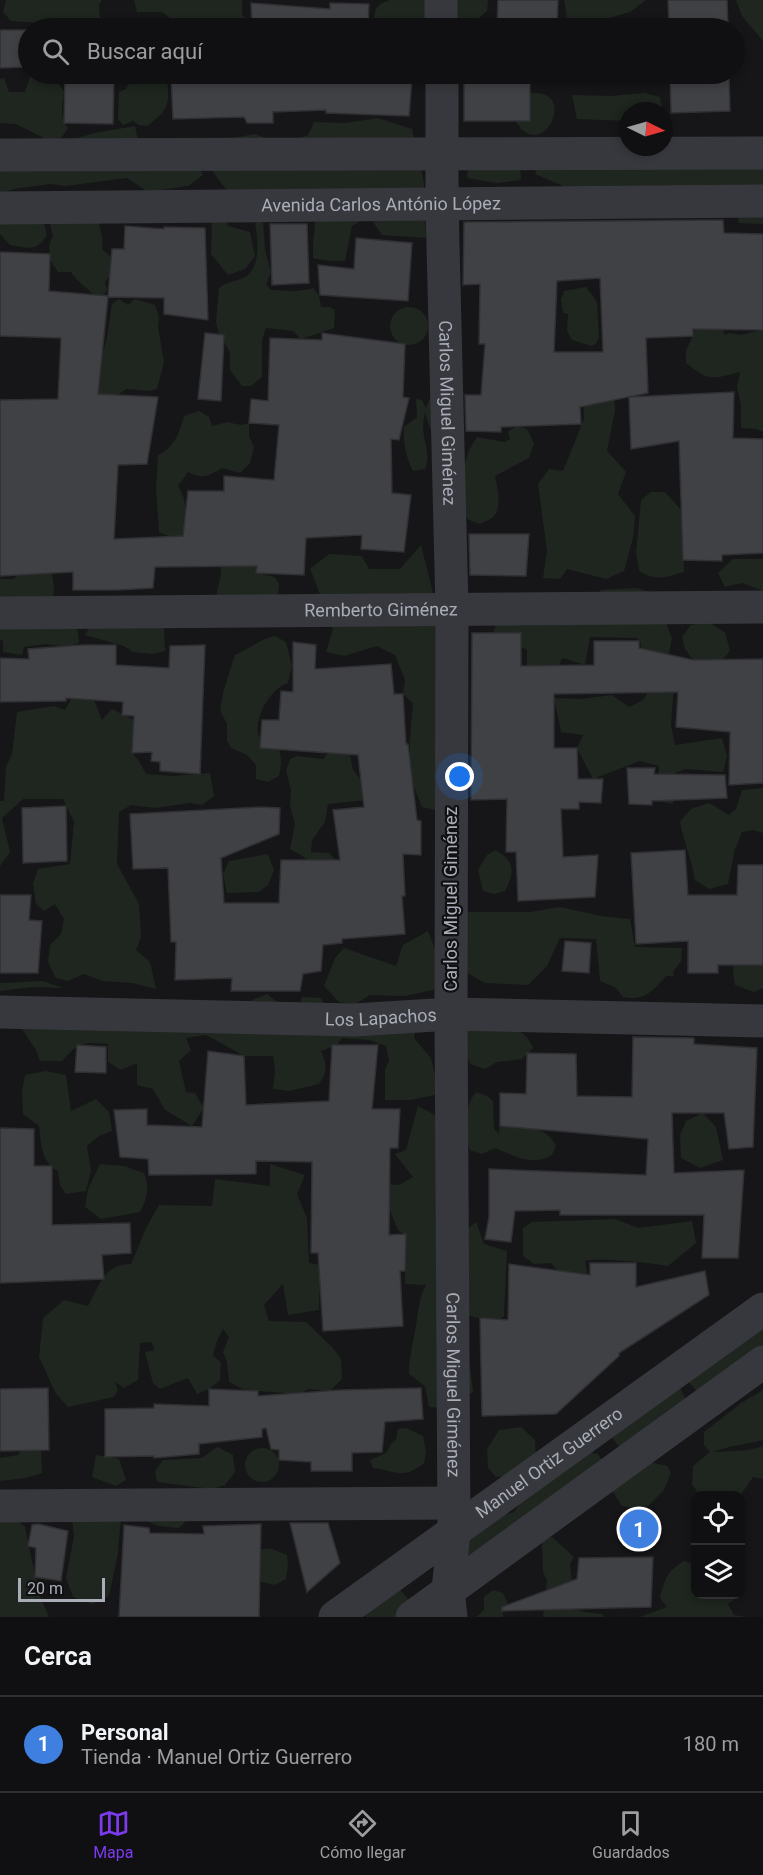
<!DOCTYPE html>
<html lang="es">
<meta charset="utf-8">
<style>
body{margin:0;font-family:Roboto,sans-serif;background:#1e1e20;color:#f1f3f6}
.controls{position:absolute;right:18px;bottom:18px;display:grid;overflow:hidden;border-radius:12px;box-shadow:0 3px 9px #0003}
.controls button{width:54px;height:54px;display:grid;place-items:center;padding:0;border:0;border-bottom:2px solid #303032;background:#101012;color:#f1f3f6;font:30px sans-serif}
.compass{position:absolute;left:619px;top:102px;width:54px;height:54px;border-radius:50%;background:#101012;box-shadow:0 3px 9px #0003;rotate:95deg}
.scale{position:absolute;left:18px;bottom:15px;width:87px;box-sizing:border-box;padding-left:6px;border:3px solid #a8adb8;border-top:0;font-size:16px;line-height:21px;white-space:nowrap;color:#a8adb8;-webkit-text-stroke:4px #111113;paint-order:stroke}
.you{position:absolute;left:460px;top:777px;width:21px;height:21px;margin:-15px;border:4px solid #fff;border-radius:50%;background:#1a73e8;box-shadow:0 0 0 9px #1a73e833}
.badge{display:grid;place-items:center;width:39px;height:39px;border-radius:50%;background:#7c3aed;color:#fff;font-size:20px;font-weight:700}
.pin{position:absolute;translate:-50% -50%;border:3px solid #fff;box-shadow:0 2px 6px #0006}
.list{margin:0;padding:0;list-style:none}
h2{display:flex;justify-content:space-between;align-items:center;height:78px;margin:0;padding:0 24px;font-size:26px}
h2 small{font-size:20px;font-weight:400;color:#9c9d9f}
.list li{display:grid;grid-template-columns:39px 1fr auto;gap:18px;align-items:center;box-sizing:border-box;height:96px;padding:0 24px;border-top:2px solid #303032}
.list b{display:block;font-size:22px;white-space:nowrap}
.list p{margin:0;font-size:20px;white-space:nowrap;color:#9c9d9f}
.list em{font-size:20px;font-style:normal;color:#9c9d9f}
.icon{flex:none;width:33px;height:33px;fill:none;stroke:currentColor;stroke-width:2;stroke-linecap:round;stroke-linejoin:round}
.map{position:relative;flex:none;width:763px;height:1617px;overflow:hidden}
.search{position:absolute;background:#101012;box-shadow:0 3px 9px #0003;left:18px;right:18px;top:18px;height:66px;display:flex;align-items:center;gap:15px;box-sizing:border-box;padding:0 21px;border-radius:33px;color:#9c9d9f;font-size:22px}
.sheet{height:174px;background:#101012}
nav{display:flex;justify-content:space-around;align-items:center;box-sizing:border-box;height:84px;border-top:2px solid #303032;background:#101012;font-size:16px;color:#9c9d9f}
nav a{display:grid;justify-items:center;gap:3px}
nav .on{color:#7c3aed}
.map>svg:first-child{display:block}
.green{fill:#1e261f}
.building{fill:#404145;stroke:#303034;stroke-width:1.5;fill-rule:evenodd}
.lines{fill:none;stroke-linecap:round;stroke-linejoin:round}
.minor{stroke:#37383d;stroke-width:33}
.tertiary{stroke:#37383d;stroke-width:33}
.labels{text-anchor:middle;stroke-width:4.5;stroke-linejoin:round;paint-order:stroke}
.street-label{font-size:18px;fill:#a8adb8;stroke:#111113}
</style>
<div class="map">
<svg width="763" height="1617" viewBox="0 0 763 1617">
<rect width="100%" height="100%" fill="#161618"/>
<g class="green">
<polygon points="6,0 102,0 99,5 101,28 41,28 41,23 11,21 3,12"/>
<polygon points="134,0 242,0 242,14 253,28 200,28 194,21 177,23 162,12 137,12"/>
<path d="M390 0H427L432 28H373C376 12 371 6 390 0Z"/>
<polygon points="439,0 488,0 487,11 467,28 454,28"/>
<polygon points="564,0 646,0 630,12 605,19 603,28 569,28"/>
<polygon points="736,0 763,0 763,41 742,16"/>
<path d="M31 74H59V84L64 92C62 105 59 117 68 128L62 137 50 141 16 124 0 123V79L4 78 9 92H25Z"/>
<path d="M134 74H155L158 79 167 80C170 107 168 110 147 126L139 125 133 121 123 125 118 119 119 92 126 89Z"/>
<path d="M528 93C582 87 541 167 515 120Z"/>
<polygon points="645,93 660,97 662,110 628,111 628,121 577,119 572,95 612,96"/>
<polygon points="378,118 412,129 424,183 426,238 382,235 369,216 352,226 345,261 330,261 313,258 313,245 316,213 243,212 213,172 215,141 255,134 284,145 308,135 314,122 346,123"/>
<polygon points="135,126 139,146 193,154 203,175 188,186 148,192 127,178 65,186 51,184 19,188 0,193 0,162 94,133"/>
<polygon points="545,139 763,143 763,224 738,223 742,187 568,188 535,174"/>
<polygon points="470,144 519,147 521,180 497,183 467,178"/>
<path d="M0 206 44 223 47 235C37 252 28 248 10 245L0 234Z"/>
<path d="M98 217C99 229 104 236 102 249L111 257V274L105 282 107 290 104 296 93 294C85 286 77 282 71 272H58L50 260 49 245 53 236 49 220Z"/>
<polygon points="226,219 228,226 250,232 255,256 245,269 228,275 211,254 212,221"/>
<path d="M263 220 265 249 271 273 266 284 271 290C285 291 300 292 313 288L319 295 321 307H330L335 310 334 328 301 339 293 331 266 328 262 340V377L251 386H242L230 370V352L219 334 216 322 219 288C227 282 233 282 241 279 262 271 258 240 255 223Z"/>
<polygon points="586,287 597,302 599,337 596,344 591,346 572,340 567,331 568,314 563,313 561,300 564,291"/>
<polygon points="119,299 128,305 135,299 155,305 159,317 158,327 164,362 157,389 150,391 126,389 108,402 101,402 94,387 107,337 112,304"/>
<circle cx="409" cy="326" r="19"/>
<path d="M704 309 723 326 724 335 730 333 740 335 763 330V432L756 429 741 428V405L737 387 740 372C712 379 710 382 686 363V351Z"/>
<path d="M438 379V452L425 413C424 418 423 423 423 428 424 443 431 455 425 469L413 471C406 458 403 442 404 427L417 417 416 399 422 400 426 408Z"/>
<polygon points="613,385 615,410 607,451 626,472 618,494 635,516 633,538 624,571 606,579 567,569 560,579 543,578 547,551 538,484 549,469 563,471 584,419 583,399"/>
<path d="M199 411 209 417 212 426 227 422 241 425 249 423V436L254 447 250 463 240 473 222 468C208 476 203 480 188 472L178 486C188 501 186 516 186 533L179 540 159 532 156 489 158 455C174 448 180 432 184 416Z"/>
<path d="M518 426 527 429 534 443 529 458 495 476C497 487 503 507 493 517 490 520 484 522 480 524L469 520 462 512C463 484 460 461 477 437L504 442 510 439 508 431Z"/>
<path d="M651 492H665L682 511 684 572C667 577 653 582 639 570L636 552 641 500Z"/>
<path d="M421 545 433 593 445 619 436 810 422 807 410 777V738L413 703 403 694 405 680 395 655 377 646 344 656 326 652 333 629C324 609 319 589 310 569L329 554 362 556 369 569H400Z"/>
<polygon points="257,559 256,573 275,577 279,584 278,595 215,601 221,574 220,561"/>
<polygon points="733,559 763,559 763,591 742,583 725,587 718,573"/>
<polygon points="24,571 52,574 54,587 53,596 35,606 0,608 0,579 13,579"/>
<polygon points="637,588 655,594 672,638 668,659 642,651 640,640 636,638 590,637 585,665 563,658 550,678 527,677 527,650 493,633 496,625 572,617 601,590"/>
<polygon points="0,620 73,622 78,632 79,643 70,646 79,679 94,700 102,720 112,709 134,720 132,753 139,761 146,774 173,776 210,773 214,796 202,805 190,803 155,808 131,805 119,812 117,864 139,904 141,937 136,950 150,962 156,989 132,983 103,981 84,974 68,981 56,978 48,962 50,945 61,934 64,919 55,904 44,911 36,904 33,884 38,869 70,864 74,822 63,799 23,799 2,818 10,852 0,866 0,801 4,801 6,767 12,754 17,712 54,706 65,710 70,701 69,647 46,644 24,647 22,655 3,652 3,641 0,640"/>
<polygon points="148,620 164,629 165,651 153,654 133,652 124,646 85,635 92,623"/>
<polygon points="708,622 725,632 730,651 717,666 693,660 685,649 682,637 691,625"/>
<path d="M275 636 286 642 292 666 288 683C270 689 255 716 258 735L277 744C282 756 282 764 279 776L268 782 256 779V765L247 755 231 748 227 740V724L220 710 224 689 235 655C249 649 260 639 275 636Z"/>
<polygon points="662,671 674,684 671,725 675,745 722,738 727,756 723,772 685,769 675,773 673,804 657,801 659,766 640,761 593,779 577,748 583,735 561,732 554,698 581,699 612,695 629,707 643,700"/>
<polygon points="338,731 349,750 353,770 361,780 367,800 328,804 325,822 312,840 311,852 329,853 342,866 310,862 301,855 290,849 295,824 290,806 291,790 286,771 290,759 297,756 323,759 328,753"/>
<path d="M763 788V833L753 830 742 832 735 849 728 884 709 889 695 880C692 860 684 843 680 822L691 809 709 803 729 815 736 809 742 790Z"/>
<path d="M496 850C515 862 515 872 505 891L494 894 483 891 478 870 487 855Z"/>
<polygon points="268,854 274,870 268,885 259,892 227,893 223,874 229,861"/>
<path d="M560 907 601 916 630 919 635 947 682 948 681 961 673 972 674 976H666C652 992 645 1001 623 997L616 988 600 981 596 939 560 938 547 966 528 985 485 983 462 970 463 912H530Z"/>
<polygon points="428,931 438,957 438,989 405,996 370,995 354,1005 339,1002 324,986 335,958 344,948 396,966 403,945"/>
<polygon points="734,939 763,953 763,988 754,992 735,985 733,971"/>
<polygon points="43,981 63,988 32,987 0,991 0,983"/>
<path d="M267 994 297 1018 302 997 321 998 330 1016 419 1014 414 1038 431 1058 439 1094 411 1100H385V1069L389 1061 386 1046 369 1040 342 1038 337 1045 321 1051C327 1064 328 1072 319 1084L289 1091 273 1089 275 1070 273 1056H244L206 1035 186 1038 191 1050 179 1061 186 1092 195 1093 204 1108 192 1126 165 1110 153 1089 137 1085V1063L121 1070 108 1062V1044C81 1042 81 1041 62 1061H40L36 1050 16 1020 251 1025 252 1000Z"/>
<path d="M472 1018C495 1023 524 1024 533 1048L522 1059 497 1062 485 1069 470 1064 459 1036Z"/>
<path d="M45 1071 66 1075 71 1111 96 1099 109 1112 112 1131 99 1136 87 1146 91 1171 86 1191 66 1194 60 1185 58 1171C41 1163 41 1142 39 1126L23 1114 22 1092 25 1075Z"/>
<path d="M476 1092 487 1096 493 1101 494 1129 499 1134 500 1126C522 1128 546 1124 556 1146L552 1155C531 1167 516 1156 495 1148L482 1154 470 1150C464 1131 463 1108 476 1092Z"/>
<path d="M418 1106 441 1118 457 1353 470 1366 473 1392 446 1408 429 1407 425 1386 409 1374C409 1357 413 1343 416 1326 418 1312 419 1298 426 1285L405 1284 406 1235 398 1230 389 1208 388 1184 399 1185 413 1177 395 1154 406 1150Z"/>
<polygon points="703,1113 716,1127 723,1160 700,1168 681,1158 680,1135 686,1121"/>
<path d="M100 1164 124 1166 144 1173C150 1187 147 1199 140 1212L101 1219 85 1207 88 1189Z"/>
<path d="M270 1164 305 1175 297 1194 307 1218 309 1263 320 1265 319 1310 288 1315 283 1284 264 1305 269 1321 306 1322 333 1348 341 1359 342 1379 330 1391 309 1389 298 1394 258 1391 243 1389 229 1382 227 1362 223 1352 229 1337 223 1329 217 1341 213 1355 221 1363 220 1380 209 1389 197 1394 188 1378 160 1389 153 1383 145 1352 154 1350 152 1342 140 1343 138 1380 124 1388 115 1382 118 1390 114 1397 68 1407 56 1394 39 1357 43 1318 64 1300 88 1306C99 1286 104 1264 131 1264L146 1228 159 1205 212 1206 215 1179 270 1186Z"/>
<path d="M615 1219 638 1228 692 1221 696 1243 668 1266C653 1263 597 1257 585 1261L587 1273 575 1283 561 1275 551 1263 534 1264 523 1256V1228L532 1222Z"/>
<polygon points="476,1222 484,1244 507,1251 504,1316 498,1321 473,1317 453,1309 461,1234"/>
<polygon points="763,1314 763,1366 700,1395 685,1378"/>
<polygon points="679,1386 690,1408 621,1449 609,1434"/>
<path d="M763 1390V1440C746 1444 729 1446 713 1452L749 1450 763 1446V1479L753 1477 740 1496 700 1495 692 1485 693 1466 710 1452 704 1445V1432L741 1403Z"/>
<polygon points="521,1427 535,1440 536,1459 521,1475 496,1477 488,1468 487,1449 499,1430"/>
<path d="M406 1428 423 1436 426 1452 424 1463C403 1480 397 1471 373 1468L370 1460 386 1453 391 1444 396 1440 398 1429Z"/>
<polygon points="31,1430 41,1443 42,1473 26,1478 0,1481 0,1458 18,1455"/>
<polygon points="217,1447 233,1455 235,1472 225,1485 212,1489 157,1482 155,1471 163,1460 202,1458"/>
<circle cx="262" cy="1465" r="17"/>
<polygon points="586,1451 598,1454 605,1465 469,1563 462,1535 498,1517 514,1512 528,1491"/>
<polygon points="96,1455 119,1459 126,1480 116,1486 92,1477"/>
<polygon points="650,1462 667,1466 671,1473 664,1490 644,1510 622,1506 613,1492 612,1477"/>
<polygon points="71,1512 186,1514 185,1522 179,1528 159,1526 141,1519 121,1517 118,1553 109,1596 92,1604 73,1597 66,1578 74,1536"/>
<polygon points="0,1513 9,1513 25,1527 39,1594 49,1617 0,1617"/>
<polygon points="552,1537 574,1557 570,1564 575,1609 584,1612 602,1614 604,1617 543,1617 547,1580 543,1572 542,1540"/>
<polygon points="260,1549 272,1549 287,1555 288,1566 286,1579 275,1585 241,1577"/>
<path d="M684 1561 695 1565 696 1594 740 1595 728 1604 734 1615 747 1617H640L667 1607 660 1598C665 1578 667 1572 684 1561Z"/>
<polygon points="390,1578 414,1606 400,1617 365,1617"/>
<polygon points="493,1590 503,1593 508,1604 503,1607 503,1617 476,1617 484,1610 484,1597"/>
</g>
<g class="building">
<polygon points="498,0 558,0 557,28 497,28"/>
<polygon points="668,0 727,0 728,28 669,28"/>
<polygon points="251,3 330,9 330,3 369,4 368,27 252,28"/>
<polygon points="0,30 28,30 28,67 0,68"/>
<polygon points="65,74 114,74 113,124 64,123"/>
<polygon points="223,74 312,74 312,75 412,80 409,116 326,113 326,110 273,112 273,123 247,123 244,117 173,119 171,76"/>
<rect x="464" y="74" width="66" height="47"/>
<polygon points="670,74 729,74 730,111 671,113"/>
<path d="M723 220 724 233 763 234V330L693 329V336L646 338 648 393 580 407 581 424 501 427V432L466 431 465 395H481L485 344H479L480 284 463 285 464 222ZM600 278 603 352H554L557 281Z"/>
<polygon points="270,224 307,224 309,283 272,285"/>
<polygon points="125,226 164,229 164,227 205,228 208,320 164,314 164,298 108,297 98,394 158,397 147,464 118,465 114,539 183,536 188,491 224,491 224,476 274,480 279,425 249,423 251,399 268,401 270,338 322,340 322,333 405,344 403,397 409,398 399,440 391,439 392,493 411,495 404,552 361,549 362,535 306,538 304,575 256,573 257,566 155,567 153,588 118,590 73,590 73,572 0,576 0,400 58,399 61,338 0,336 0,252 50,254 49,291 108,296 112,249 124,249"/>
<polygon points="356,238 412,243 408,301 320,295 318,265 354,269"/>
<polygon points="205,333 224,335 221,401 198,399"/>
<polygon points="734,392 733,438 763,439 763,553 722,555 722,561 683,560 679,441 631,449 629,397"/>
<polygon points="469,534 529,534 526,576 470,575"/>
<polygon points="472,633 521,633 521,666 594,665 594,641 639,641 639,648 693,660 763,659 763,783 729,785 730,732 676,727 678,692 554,694 554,748 577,748 578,779 603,779 601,803 579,802 579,809 561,809 563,857 598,855 595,897 518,901 516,852 506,852 507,799 471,800"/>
<polygon points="293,642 316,645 315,669 391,664 394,694 403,694 406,744 408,744 417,820 421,821 421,855 403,854 405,896 402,896 405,934 342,939 342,943 323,945 321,971 303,974 300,991 231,991 232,978 175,980 176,942 171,942 168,868 133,869 130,814 260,807 280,808 279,834 221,858 224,903 279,903 281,860 340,860 333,810 364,807 358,755 260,748 262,720 279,720 281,691 293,692"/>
<polygon points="83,645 116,645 116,665 169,668 170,646 205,645 200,774 160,771 160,762 151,761 152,752 132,753 134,716 122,715 123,702 66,698 66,701 0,702 0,658 29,659 28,649"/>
<polygon points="627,768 655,768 654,774 725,775 727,798 652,801 652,805 629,804"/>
<polygon points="66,806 67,861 23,863 22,808"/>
<polygon points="685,850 688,895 737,895 738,865 763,865 763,965 718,965 718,973 688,973 688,941 636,944 631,853"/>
<polygon points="0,895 31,895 29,920 42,921 38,973 0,973"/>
<polygon points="565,941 591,943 589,973 562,971"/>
<polygon points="633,1037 694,1038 694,1044 757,1048 753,1147 729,1149 724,1113 672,1113 674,1173 744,1170 738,1258 702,1258 704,1215 560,1215 560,1210 515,1211 511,1242 485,1239 489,1217 489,1169 646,1175 648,1139 500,1126 500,1093 526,1094 527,1053 576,1054 577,1096 632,1097"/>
<polygon points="77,1045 106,1047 106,1073 75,1072"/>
<polygon points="332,1045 378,1045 372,1109 400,1109 398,1148 390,1148 389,1235 406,1234 405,1271 400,1271 403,1326 323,1331 318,1253 311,1253 312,1162 256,1161 256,1174 149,1175 148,1159 120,1157 114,1110 147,1109 147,1125 202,1127 208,1051 244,1056 246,1105 329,1101"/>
<polygon points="0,1128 34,1129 34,1166 52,1166 52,1225 130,1223 131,1253 102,1255 104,1279 0,1283"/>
<polygon points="590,1263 636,1263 636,1287 705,1271 709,1295 619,1353 619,1356 556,1414 482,1416 480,1318 508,1320 509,1264 590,1275"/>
<polygon points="48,1388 49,1450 0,1451 0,1389"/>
<polygon points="421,1388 423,1419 385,1422 382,1452 352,1453 352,1471 311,1471 311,1462 279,1460 279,1450 271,1449 266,1428 262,1429 262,1437 199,1444 199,1454 154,1458 154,1456 105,1457 105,1409 154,1408 154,1404 209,1406 209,1389 258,1391 258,1396 341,1390"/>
<polygon points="290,1523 328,1523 340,1563 307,1592"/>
<polygon points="38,1524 68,1531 61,1581 35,1577 36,1548 28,1546 32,1525"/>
<polygon points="261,1524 259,1617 119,1617 124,1525 149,1528 150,1533 204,1534 203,1526"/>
<polygon points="653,1557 651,1607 502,1611 502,1607 577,1579 579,1558"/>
</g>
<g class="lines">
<g class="minor">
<polyline points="441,0 441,28"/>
<path id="s1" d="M442 74V204L452 609 451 1014 454 1531 448 1591 451 1617"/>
<polyline points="0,155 763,153"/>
<path id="s2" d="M0 208 763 201"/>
<path id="s3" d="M0 613 763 607"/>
<path id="s4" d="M0 1012 354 1020 451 1014 763 1021"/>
<polyline points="0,1506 454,1503"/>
</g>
<g class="tertiary">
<path id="s5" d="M335 1617 763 1309"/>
<polyline points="412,1617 763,1362"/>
</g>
</g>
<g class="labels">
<g class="street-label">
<text dy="6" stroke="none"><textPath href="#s2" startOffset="381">Avenida Carlos António López</textPath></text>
<text dy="6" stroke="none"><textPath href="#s1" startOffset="339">Carlos Miguel Giménez</textPath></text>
<text dy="6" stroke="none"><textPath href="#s3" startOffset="381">Remberto Giménez</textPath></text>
<text transform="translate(451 899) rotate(-90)" y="6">Carlos Miguel Giménez</text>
<text dy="6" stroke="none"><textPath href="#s4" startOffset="381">Los Lapachos</textPath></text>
<text dy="6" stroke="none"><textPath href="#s1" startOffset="1311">Carlos Miguel Giménez</textPath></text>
<text dy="6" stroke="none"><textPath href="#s5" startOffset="264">Manuel Ortiz Guerrero</textPath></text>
</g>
</g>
</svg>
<div class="controls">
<button><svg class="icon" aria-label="locate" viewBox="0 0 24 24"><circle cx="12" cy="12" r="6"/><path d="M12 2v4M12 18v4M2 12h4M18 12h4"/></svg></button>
<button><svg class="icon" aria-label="layers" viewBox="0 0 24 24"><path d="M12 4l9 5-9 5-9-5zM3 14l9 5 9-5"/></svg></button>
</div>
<svg class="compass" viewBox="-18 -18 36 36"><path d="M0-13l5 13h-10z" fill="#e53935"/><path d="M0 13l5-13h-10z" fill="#9c9d9f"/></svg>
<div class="scale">20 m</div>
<div class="you"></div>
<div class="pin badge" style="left:639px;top:1529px;background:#3f7fe0">1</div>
<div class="search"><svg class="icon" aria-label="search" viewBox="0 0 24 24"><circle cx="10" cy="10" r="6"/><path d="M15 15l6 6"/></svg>Buscar aquí</div>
</div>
<section class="sheet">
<h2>Cerca<small></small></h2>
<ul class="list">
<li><span class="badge" style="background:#3f7fe0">1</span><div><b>Personal</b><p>Tienda · Manuel Ortiz Guerrero</p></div><em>180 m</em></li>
</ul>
</section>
<nav>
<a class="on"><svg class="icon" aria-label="map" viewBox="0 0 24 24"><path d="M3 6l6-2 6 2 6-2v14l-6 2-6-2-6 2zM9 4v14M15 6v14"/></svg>Mapa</a>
<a><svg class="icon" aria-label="directions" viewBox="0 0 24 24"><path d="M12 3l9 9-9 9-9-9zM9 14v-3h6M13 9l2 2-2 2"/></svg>Cómo llegar</a>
<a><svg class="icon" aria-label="saved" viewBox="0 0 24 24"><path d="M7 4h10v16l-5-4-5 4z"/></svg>Guardados</a>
</nav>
